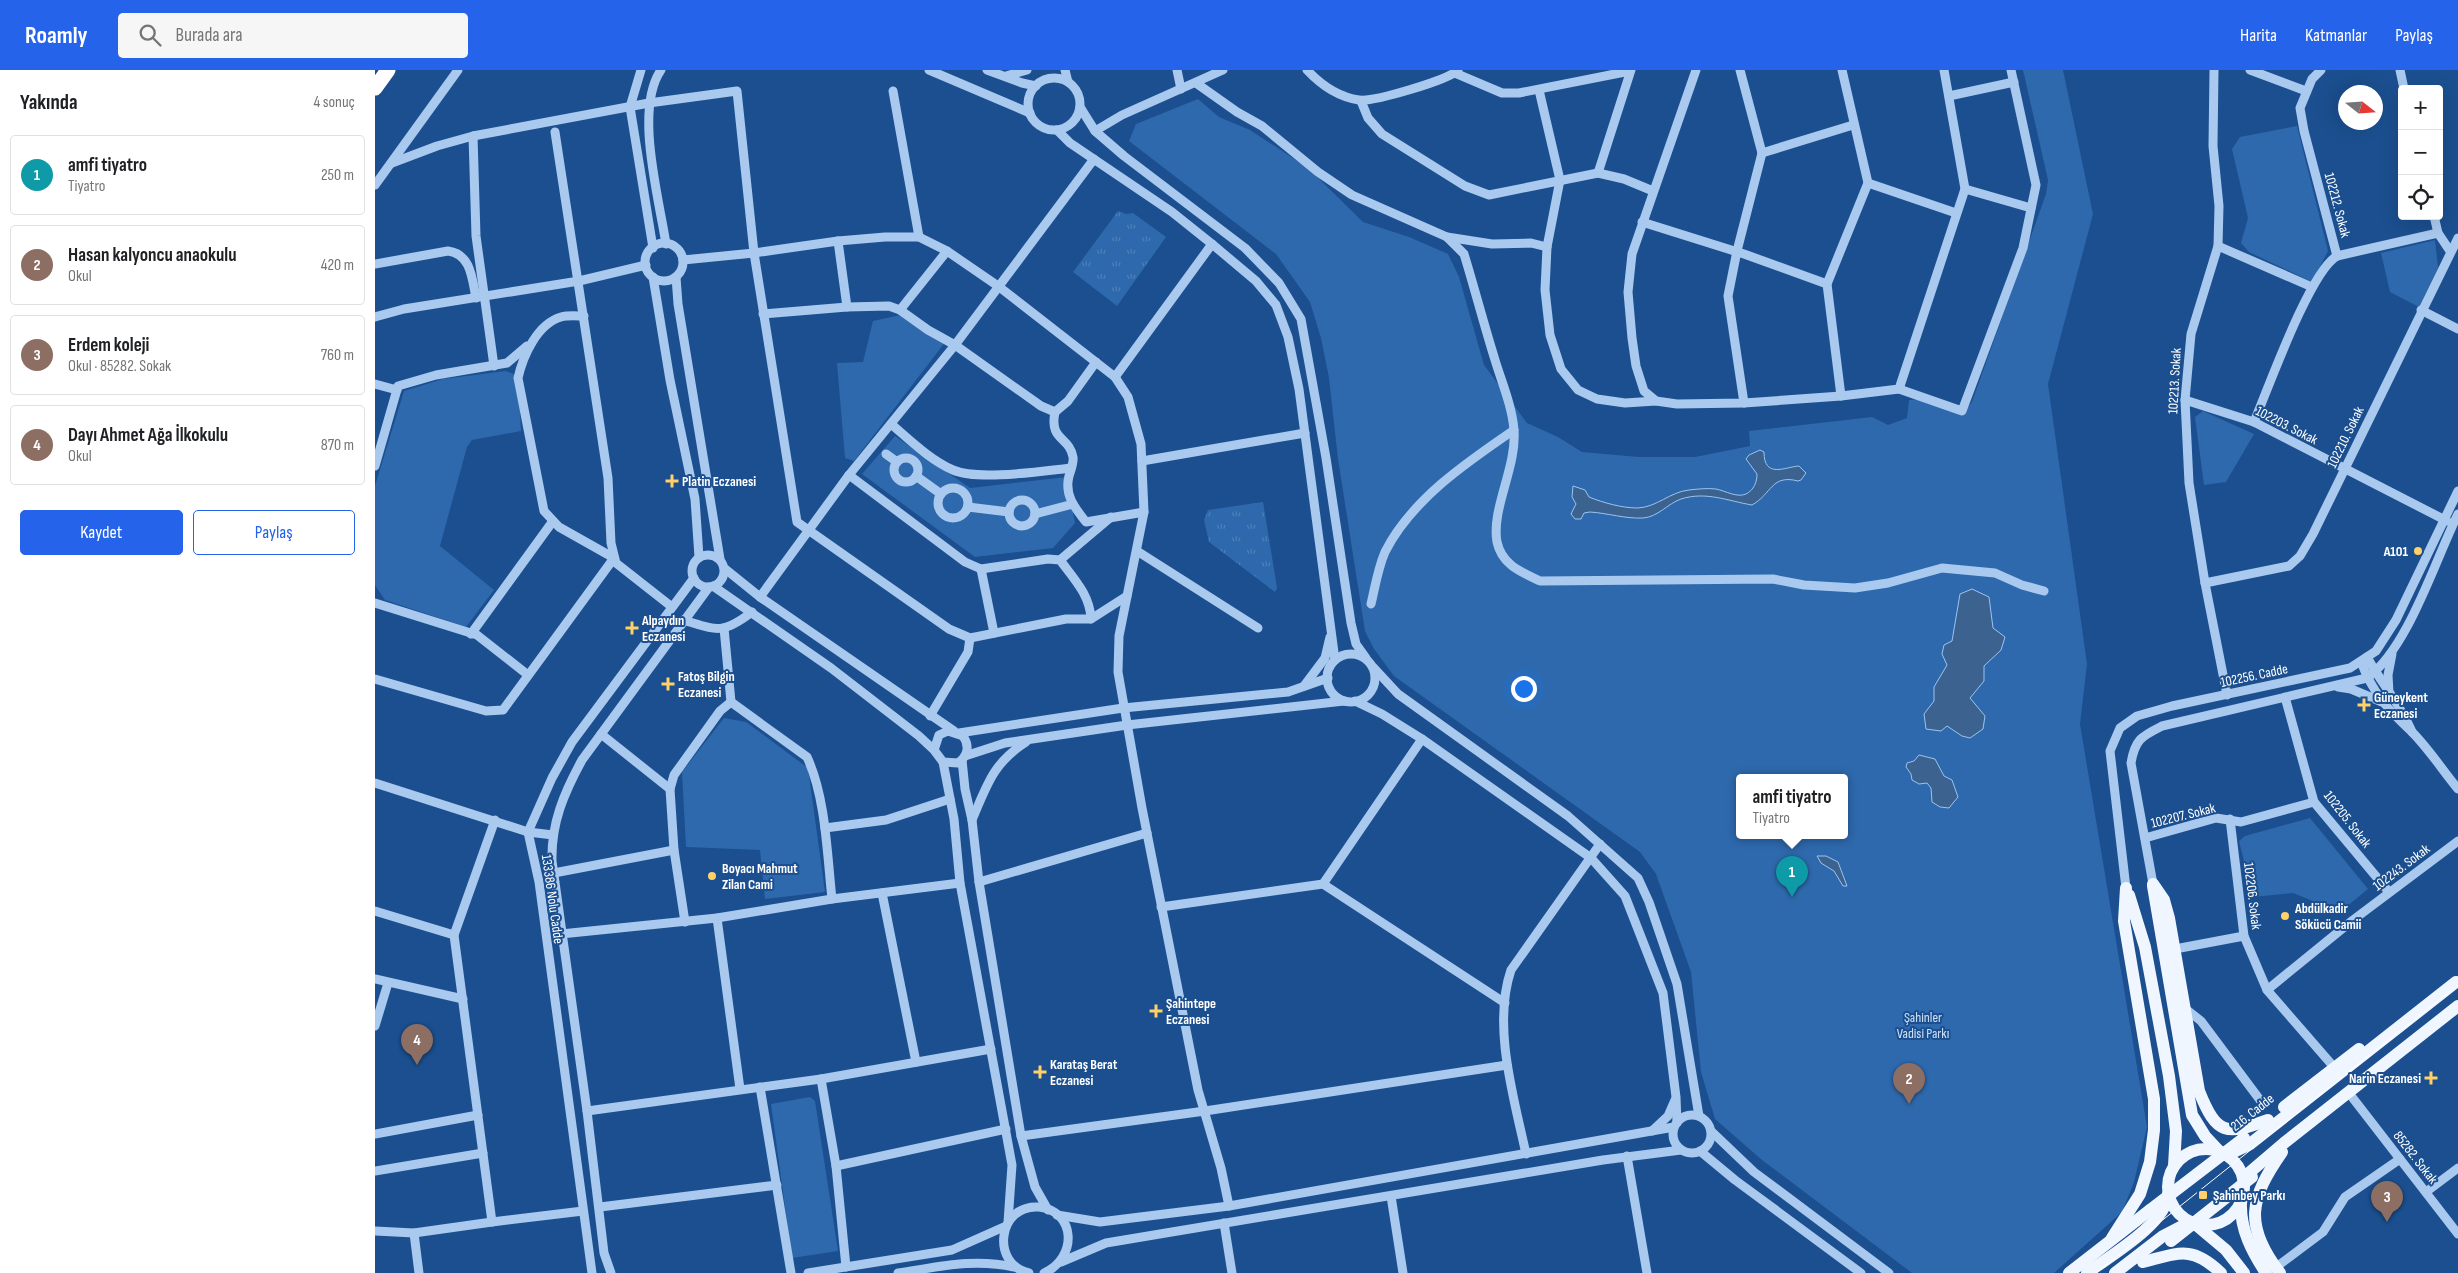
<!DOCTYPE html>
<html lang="tr">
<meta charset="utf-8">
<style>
body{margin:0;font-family:"Sofia Sans Condensed",sans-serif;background:#f6f6f6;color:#202124}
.controls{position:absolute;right:15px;top:15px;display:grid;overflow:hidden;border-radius:5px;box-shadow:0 5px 20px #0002}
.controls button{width:45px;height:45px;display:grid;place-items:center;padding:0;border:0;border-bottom:1px solid #e0e0e0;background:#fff;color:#202124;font:25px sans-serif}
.compass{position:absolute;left:1963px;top:15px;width:45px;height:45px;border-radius:50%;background:#fff;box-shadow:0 5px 20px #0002;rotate:107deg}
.you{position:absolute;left:1148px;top:618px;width:18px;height:18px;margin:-12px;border:4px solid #fff;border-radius:50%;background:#1a73e8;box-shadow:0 0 0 8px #1a73e833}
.badge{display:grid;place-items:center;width:32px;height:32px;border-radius:50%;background:#2563eb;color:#fff;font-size:16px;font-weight:700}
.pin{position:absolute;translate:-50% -41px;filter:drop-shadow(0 1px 2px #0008)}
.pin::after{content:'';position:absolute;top:26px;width:18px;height:15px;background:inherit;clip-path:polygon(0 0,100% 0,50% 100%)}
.popup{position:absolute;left:1361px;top:704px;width:112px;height:65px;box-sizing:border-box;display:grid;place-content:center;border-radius:5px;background:#fff;filter:drop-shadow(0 1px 4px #0005);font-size:16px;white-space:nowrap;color:#757577}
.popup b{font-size:19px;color:#202124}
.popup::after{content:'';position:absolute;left:50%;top:100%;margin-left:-10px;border:10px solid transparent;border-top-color:#fff}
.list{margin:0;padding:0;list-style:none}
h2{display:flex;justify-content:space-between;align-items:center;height:65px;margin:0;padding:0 20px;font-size:21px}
h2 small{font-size:16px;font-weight:400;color:#757577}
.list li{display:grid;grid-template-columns:32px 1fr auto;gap:15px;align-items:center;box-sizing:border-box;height:80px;margin:0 10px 10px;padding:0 10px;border:1px solid #e0e0e0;border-radius:5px}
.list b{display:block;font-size:19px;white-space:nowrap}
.list p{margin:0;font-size:16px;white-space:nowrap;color:#757577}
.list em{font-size:16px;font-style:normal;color:#757577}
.actions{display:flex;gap:10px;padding:15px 20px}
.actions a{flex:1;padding:11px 0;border:1px solid #2563eb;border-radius:5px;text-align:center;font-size:18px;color:#2563eb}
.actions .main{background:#2563eb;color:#fff}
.icon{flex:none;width:28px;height:28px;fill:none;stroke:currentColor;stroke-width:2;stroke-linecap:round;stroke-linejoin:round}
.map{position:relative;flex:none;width:2083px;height:1203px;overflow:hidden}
header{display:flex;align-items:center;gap:30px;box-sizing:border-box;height:70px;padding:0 25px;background:#2563eb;color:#fff}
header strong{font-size:24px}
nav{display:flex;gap:28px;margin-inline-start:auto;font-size:18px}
.search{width:350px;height:45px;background:#f6f6f6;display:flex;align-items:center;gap:12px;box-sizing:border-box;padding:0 18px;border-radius:5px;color:#757577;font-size:19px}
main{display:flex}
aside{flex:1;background:#fff}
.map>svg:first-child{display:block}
.grass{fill:url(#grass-tufts)}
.park{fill:#2e69ad;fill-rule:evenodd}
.water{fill:#3c6290;stroke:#9cc4f0}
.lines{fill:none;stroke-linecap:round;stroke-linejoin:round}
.minor{stroke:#a9c9ee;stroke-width:9}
.major{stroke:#f0f6ff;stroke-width:12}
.highway{stroke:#fff;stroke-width:15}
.tram{stroke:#fff;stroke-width:1}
.major-bridge{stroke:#f0f6ff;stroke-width:12}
.poi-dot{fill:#ffd166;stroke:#1b4f8f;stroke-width:2}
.labels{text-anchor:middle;stroke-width:4;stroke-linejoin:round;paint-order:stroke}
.street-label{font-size:14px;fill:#fff;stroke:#1b4f8f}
.poi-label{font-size:14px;font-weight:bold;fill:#fff;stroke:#1b4f8f;text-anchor:start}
.park-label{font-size:14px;fill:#cfe3fa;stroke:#1b4f8f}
</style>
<header>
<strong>Roamly</strong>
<div class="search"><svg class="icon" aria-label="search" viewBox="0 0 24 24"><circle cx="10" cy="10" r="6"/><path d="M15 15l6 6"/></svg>Burada ara</div>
<nav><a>Harita</a><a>Katmanlar</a><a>Paylaş</a></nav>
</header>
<main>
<aside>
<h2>Yakında<small>4 sonuç</small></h2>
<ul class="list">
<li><span class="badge" style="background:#0f9aa8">1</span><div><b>amfi tiyatro</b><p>Tiyatro</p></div><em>250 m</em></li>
<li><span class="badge" style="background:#8d6e63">2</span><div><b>Hasan kalyoncu anaokulu</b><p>Okul</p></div><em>420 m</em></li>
<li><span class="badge" style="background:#8d6e63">3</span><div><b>Erdem koleji</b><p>Okul · 85282. Sokak</p></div><em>760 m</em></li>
<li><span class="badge" style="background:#8d6e63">4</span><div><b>Dayı Ahmet Ağa İlkokulu</b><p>Okul</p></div><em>870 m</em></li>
</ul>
<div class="actions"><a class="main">Kaydet</a><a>Paylaş</a></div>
</aside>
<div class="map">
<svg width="2083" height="1203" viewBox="0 0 2083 1203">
<defs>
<pattern id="grass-tufts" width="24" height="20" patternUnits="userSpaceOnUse" patternTransform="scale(1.25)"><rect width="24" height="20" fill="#2e69ad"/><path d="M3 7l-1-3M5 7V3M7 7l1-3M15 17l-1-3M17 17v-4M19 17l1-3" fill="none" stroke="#4d80b9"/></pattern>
</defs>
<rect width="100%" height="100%" fill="#1b4f8f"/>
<g class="grass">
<polygon points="743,141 751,144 758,143 791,167 742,236 698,202"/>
<polygon points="888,432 902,518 900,522 834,472 829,450 833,440"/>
</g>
<g class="park">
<path d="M1648 0H1688L1718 144 1673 314 1712 594 1705 654 1772 1057 1759 1112 1747 1142 1679 1203H1537L1387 1090 1340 1049 1326 1002 1316 902 1281 804 1265 782 1019 606 999 579 990 561 963 389 954 308 946 268 935 232 901 184 754 71 761 54 823 29 844 47 875 60 933 98 988 152 1034 167 1073 184 1084 207 1109 295 1152 353 1183 367 1207 382 1264 387H1320L1375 376 1374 361 1497 347 1513 355 1532 348 1534 330 1546 329 1589 343 1597 332 1671 124 1673 110ZM1364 708H1470V766H1364Z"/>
<polygon points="1922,56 1953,181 1937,212 1874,182 1866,173 1873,148 1857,79 1865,67"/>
<polygon points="2060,170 2063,198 2044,237 2015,222 2006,183"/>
<polygon points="530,244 571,271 479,391 470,388 462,293 488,292 498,251"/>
<polygon points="131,301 143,306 146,361 97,370 92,377 65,476 119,520 91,557 10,530 0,515 0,416 29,321 68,309"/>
<polygon points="1828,341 1879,364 1851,412 1829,415 1820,347"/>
<polygon points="520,366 595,418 691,407 700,453 678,478 600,487 487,404"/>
<polygon points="349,648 371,652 433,698 450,822 390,829 385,780 311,777 307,702"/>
<polygon points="1935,748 1993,819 1965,842 1918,823 1878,827 1864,771 1870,766"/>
<polygon points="435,1027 440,1031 463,1181 417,1188 396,1034"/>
</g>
<g class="water">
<path d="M1385 380 1389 382C1389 409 1410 397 1424 396L1431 403 1426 410 1423 411C1396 404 1397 424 1377 435 1353 431 1331 421 1306 429 1292 434 1283 447 1268 448 1251 449 1232 443 1215 442L1209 443 1206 449H1200L1196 444 1201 434 1197 427 1198 416 1210 420 1214 427C1229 433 1247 438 1263 438 1282 437 1295 422 1314 420 1323 419 1333 418 1341 419 1351 421 1362 428 1371 424 1379 420 1382 412 1382 404L1371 389 1374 385Z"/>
<polygon points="1597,519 1614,527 1618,558 1630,567 1626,580 1609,596 1609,611 1595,628 1610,646 1608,659 1595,668 1587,666 1572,656 1566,661 1551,659 1549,644 1559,631 1559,617 1572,595 1567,584 1569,575 1577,571 1585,524"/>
<polygon points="1544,685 1560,689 1569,706 1577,710 1583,727 1574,738 1565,737 1557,732 1556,718 1552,713 1544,714 1537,710 1536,704 1531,697 1532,693 1539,691"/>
<polygon points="1442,786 1451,786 1463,792 1472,816 1468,816 1459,801 1446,793"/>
</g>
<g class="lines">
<g class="minor">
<polyline points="266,0 255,37 278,178"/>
<path d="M286 0C259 39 284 128 291 174"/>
<polyline points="554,0 655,43"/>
<polyline points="612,0 647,13 661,16"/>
<polyline points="690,0 693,12"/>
<polyline points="802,0 806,19"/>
<path d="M932 0C946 15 963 27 984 30 999 32 1073 10 1083 0"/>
<polyline points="1321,0 1257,184 1253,222 1257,268 1261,296 1269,321 1281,331 1302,334 1369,333 1466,326 1524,319 1590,119 1569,0"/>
<polyline points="1365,0 1387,83 1362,181 1353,226 1369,333"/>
<polyline points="1839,0 1838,76 1844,136 1843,176 1816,264 1810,330 1814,413 1830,513 1852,625"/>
<polyline points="1875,0 1931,21"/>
<polyline points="2025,0 2029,19"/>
<polyline points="1080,3 1127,23 1144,23 1255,1"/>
<polyline points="631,6 652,0"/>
<circle cx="679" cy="34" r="26"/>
<path d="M821 13 862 42 887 56 943 102 977 125 1072 167 1089 184C1100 220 1109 255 1120 290 1127 313 1137 336 1139 360 1142 397 1116 439 1122 472 1127 495 1146 502 1165 511L1398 509 1429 515 1480 518 1513 513 1567 498 1620 503 1647 515 1669 521"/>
<polyline points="1164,20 1185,110 1172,177 1170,220 1175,265 1186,299 1203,320 1222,329 1250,333 1281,331"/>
<polyline points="518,21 544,167"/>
<polyline points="1574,26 1639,12"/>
<polyline points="986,31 993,48 1007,64 1090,116 1114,125 1223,103 1249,109 1278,121"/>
<polyline points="705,37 720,61 749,86 870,178 904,213 926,249 951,388 976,553 981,574 991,588"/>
<polyline points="682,60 695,73 797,142 837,174 881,211 901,235 913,267 924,319 960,590"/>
<polyline points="720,61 747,45 848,0"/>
<polyline points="180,62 233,408 236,473 241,493 297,537"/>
<polyline points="98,66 101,166 119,296"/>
<polyline points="1387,83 1478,55"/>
<polyline points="17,93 62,76 98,66 274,33 362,21 379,183 422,452 574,559 595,568 691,549 716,549 752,526"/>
<polyline points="1223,103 1256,0"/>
<polyline points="1493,113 1581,143"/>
<polyline points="0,115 83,0"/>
<polyline points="1590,119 1656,138"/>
<polyline points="2059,146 2063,163 2075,181"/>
<polyline points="1267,152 1369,184 1452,214"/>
<polyline points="1072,167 1117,174 1156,173 1172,177"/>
<polyline points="463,171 472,237"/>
<circle cx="289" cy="192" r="19"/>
<polyline points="1843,176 1937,217"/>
<polyline points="1962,186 2063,163"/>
<polyline points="308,190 379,183 463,171 510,167 544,167 572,181 623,216 740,307 753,327 766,374 769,442 744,566 743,602 767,738 823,1020 846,1098 854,1136"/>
<path d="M0 194 73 181C96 184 97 208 101 228"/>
<polyline points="278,207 295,310 320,429 324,487"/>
<polyline points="301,207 303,234 345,489"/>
<polyline points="525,240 572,181"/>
<polyline points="2046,240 2083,259"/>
<polyline points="388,244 472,237 514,236 525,240 553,260 580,275 666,336 680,342 693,331 721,292"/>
<polyline points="0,247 29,239 204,211 271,195"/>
<polyline points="740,307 837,174"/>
<polyline points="0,314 22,320"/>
<polyline points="1524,319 1587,341 1648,178 1661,115 1636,0"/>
<polyline points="1466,326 1452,214 1493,113 1467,0"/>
<polyline points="1810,330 1879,352 2072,451"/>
<path d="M680 342C674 371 694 366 698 387 699 392 696 400 694 406 689 425 700 438 711 452L769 442"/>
<path d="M1879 352C1893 319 1935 201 1962 186L1929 61 1925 38 1937 9 1946 0"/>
<path d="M516 354C535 370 555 390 578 400 603 411 667 401 696 398"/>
<polyline points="511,384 522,392"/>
<circle cx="531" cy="400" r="12"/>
<polyline points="767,391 930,363"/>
<polyline points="0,396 23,316 61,305 132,293 152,276"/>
<path d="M474 405 590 492 606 499 673 489 685 490C699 509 715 525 716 549"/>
<polyline points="541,406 566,424"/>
<circle cx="578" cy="433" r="15"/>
<circle cx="647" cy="443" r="13"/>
<polyline points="593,437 634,442"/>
<polyline points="660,444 698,434"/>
<polyline points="762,481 883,558"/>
<circle cx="333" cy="501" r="16"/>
<polyline points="685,490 736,447"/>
<polyline points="349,498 385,527 579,661"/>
<polyline points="606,499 619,563"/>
<polyline points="1830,513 1914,496 1925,486 1938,464 2083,168"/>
<path d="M338 516 456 598 544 666 559 680 568 692 583 693C593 686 595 676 588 666L573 661 564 665 559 680"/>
<polyline points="385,527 474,405 580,275 719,89"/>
<polyline points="0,533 102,565 153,605"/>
<path d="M996 534C1000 517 1003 498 1010 482 1036 430 1092 392 1139 360"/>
<path d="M308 550C342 560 347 565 377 542"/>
<polyline points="349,558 356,632"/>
<polyline points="96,564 178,451"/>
<circle cx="976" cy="608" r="24"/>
<path d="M1992 587C2006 613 2026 635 2037 662"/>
<path d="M1986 592C1998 623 2013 640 2037 662 2054 679 2068 701 2083 719"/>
<polyline points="998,597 1023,624 1193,746 1263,808 1274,832 1302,914 1324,1046"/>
<path d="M0 609 111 641 128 640 239 488 184 457 169 441 143 308C148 286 162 254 186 247 193 245 202 246 209 246"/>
<polyline points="929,616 950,588 955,567"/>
<polyline points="1963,617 1976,619 2007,632"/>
<polyline points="2014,623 2013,605 2017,584"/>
<polyline points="1910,627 1939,732 2014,822"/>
<polyline points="980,631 1007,644 1047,669 1216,788 1250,826 1288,923 1301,1027 1302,1053"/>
<polyline points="555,646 593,582 595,568"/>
<polyline points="584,663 748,638 913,622 953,608"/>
<polyline points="226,664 295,719"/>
<polyline points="590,686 630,673 752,655 969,631"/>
<polyline points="587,690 590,719 597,750 604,812 646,1066 660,1117 673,1140"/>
<polyline points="568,692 579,749 585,813 637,1095 633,1152"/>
<polyline points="0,713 153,762 178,765"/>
<polyline points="1855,749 1869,866 1892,920 1958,996"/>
<path d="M597 750C612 715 618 693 651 672"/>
<polyline points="450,758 511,750 575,729"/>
<polyline points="1770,768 1841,748 1866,752 1939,732"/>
<polyline points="179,803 299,780"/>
<polyline points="604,812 772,763"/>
<polyline points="948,814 1047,669"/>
<path d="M1778 814 1756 693C1760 669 1767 666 1787 656L1992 608C2033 579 2060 490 2083 444"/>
<polyline points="1751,818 1735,681 1745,658 1762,646 1797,636 1975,598 2001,581 2021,550 2083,421"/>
<polyline points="507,823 541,992"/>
<polyline points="786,837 948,814 1130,933"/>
<polyline points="0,841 79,865 120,750"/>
<polyline points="342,848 365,1019"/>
<path d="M310 852 299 780 295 719 299 705 345 641 356 632 432 687C451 728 452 784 457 829"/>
<polyline points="186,864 342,848 457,829 585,813"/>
<polyline points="79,865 117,1152 208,1141"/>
<polyline points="1800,879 1869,866"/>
<polyline points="0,909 88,929"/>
<polyline points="1892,920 1978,850 2083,771"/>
<polyline points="1812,940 1826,951 1888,1034"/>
<polyline points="0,956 13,913"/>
<polyline points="385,1017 416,1203"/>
<polyline points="1977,1027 2083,1164"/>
<polyline points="212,1041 446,1009"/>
<circle cx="1317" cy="1064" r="19"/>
<polyline points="1277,1061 1293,1046 1300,1030"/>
<polyline points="1336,1061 1379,1102 1514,1203"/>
<polyline points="0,1064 103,1045"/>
<polyline points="646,1066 830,1041 1132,995"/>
<polyline points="1325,1081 1360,1110 1486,1203"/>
<path d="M1151 1084C1139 1028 1117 956 1136 900L1225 774"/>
<polyline points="1252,1086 1272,1203"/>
<polyline points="461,1096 631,1059"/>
<polyline points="0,1101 108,1083"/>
<polyline points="2051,1122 2083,1098"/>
<polyline points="1016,1126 1028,1203"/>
<polyline points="225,1137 402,1115"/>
<polyline points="682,1145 725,1152 854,1136 1299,1057"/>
<polyline points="849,1153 857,1203"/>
<polyline points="0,1161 39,1163 117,1152"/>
<polyline points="39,1163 44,1203"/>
<polyline points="686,1192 731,1173 1228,1090 1306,1080"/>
<polyline points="471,1197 461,1096 446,1009 616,979"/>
<polyline points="1900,1198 1948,1162 1970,1127 2025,1089"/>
<polyline points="217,1203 164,812 153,762 177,708 197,672 319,508"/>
<path d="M236 1203 229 1183 212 1041 177 791C176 753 189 723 207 690L334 517"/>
<polyline points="433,1203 577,1180 631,1156"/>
<path d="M523 1203C564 1197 598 1188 639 1197"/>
<path d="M654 1203C615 1194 623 1134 664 1137 701 1141 703 1188 669 1203"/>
</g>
<g class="major">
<path d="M1778 814 1789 830 1794 848 1824 1021C1842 1066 1851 1065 1893 1050"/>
<polyline points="1778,816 1817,1045 1830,1066 1844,1081"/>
<polyline points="1754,825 1770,877 1794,1006 1801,1061 1799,1096"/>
<polyline points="1909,1037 1984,979"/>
<circle cx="1831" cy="1117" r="38"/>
<polyline points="1852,1085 1875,1074 2081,912"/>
<polyline points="1868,1108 1909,1073 2083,936"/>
<path d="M1866 1133C1865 1159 1877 1182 1891 1203"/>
<polyline points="1820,1154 1851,1180 1869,1203"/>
<polyline points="1737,1168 1765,1124 1775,1092 1779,1060 1779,1029 1749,851 1751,818"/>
<path d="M1768 1192C1804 1183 1817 1175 1846 1203"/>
<polyline points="1694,1203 1775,1140"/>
<path d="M1712 1203C1735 1186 1792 1153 1793 1124"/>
<polyline points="1740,1203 1788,1166 1815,1152"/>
<path d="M1905 1203C1868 1155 1875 1128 1907 1082"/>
</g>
<polyline class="highway" points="0,18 13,0"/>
<polyline class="tram" points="1721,1203 2083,915"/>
<g class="major-bridge">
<polyline points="1775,1140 1869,1068"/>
<polyline points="1796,1171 1877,1107"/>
</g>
</g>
<g class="poi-dot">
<path d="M294.5 403.5h5v5h5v5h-5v5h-5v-5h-5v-5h5z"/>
<circle cx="2043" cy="481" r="5"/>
<path d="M254.5 550.5h5v5h5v5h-5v5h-5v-5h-5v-5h5z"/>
<path d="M290.5 606.5h5v5h5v5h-5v5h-5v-5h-5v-5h5z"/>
<path d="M1986.5 627.5h5v5h5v5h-5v5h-5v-5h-5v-5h5z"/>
<circle cx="337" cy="806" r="5"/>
<circle cx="1910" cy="846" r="5"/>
<path d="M778.5 933.5h5v5h5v5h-5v5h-5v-5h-5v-5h5z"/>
<path d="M662.5 994.5h5v5h5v5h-5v5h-5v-5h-5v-5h5z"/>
<path d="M2053.5 1000.5h5v5h5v5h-5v5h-5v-5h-5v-5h5z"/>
<rect x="1823" y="1120" width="10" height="10" rx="2.5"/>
</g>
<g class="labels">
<g class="street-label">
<text transform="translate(1963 135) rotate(75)" y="5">102212. Sokak</text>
<text transform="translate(1799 311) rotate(-87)" y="5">102213. Sokak</text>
<text transform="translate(1912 355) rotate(27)" y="5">102203. Sokak</text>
<text transform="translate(1970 367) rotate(-64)" y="5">102210. Sokak</text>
<text transform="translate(1879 605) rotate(-12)" y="5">102256. Cadde</text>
<text transform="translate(1808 745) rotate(-14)" y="5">102207. Sokak</text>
<text transform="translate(1973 749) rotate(52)" y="5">102205. Sokak</text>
<text transform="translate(2026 797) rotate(-37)" y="5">102243. Sokak</text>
<text transform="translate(1878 826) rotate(83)" y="5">102206. Sokak</text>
<text transform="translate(178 829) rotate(82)" y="5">133386 Nolu Cadde</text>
<text transform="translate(1877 1042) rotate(-38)" y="5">216. Cadde</text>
<text transform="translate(2041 1087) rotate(52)" y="5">85282. Sokak</text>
</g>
<g class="poi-label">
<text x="307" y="416">Platin Eczanesi</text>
<text x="2033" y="486" text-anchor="end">A101</text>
<text x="267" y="555">Alpaydın<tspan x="267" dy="16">Eczanesi</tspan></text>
<text x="303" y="611">Fatoş Bilgin<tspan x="303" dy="16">Eczanesi</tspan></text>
<text x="1999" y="632">Güneykent<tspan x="1999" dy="16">Eczanesi</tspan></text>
<text x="347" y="803">Boyacı Mahmut<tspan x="347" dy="16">Zilan Cami</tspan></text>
<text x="1920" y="843">Abdülkadir<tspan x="1920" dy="16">Sökücü Camii</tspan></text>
<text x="791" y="938">Şahintepe<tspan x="791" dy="16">Eczanesi</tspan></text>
<text x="675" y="999">Karataş Berat<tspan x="675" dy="16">Eczanesi</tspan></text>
<text x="2046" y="1013" text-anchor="end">Narin Eczanesi</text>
<text x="1838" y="1130">Şahinbey Parkı</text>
</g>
<g class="park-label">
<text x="1548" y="952">Şahinler<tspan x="1548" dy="16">Vadisi Parkı</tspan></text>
</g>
</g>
</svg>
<div class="controls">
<button>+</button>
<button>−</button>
<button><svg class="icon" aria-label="locate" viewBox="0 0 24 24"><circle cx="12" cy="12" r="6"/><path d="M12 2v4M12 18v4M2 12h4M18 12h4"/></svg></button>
</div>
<svg class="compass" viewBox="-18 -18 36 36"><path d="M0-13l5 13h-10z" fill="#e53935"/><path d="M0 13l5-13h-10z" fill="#757577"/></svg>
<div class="you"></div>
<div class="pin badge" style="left:1417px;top:827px;background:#0f9aa8">1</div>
<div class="popup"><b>amfi tiyatro</b>Tiyatro</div>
<div class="pin badge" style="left:1534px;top:1034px;background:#8d6e63">2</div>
<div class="pin badge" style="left:2012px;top:1152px;background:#8d6e63">3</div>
<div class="pin badge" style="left:42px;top:995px;background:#8d6e63">4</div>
</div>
</main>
